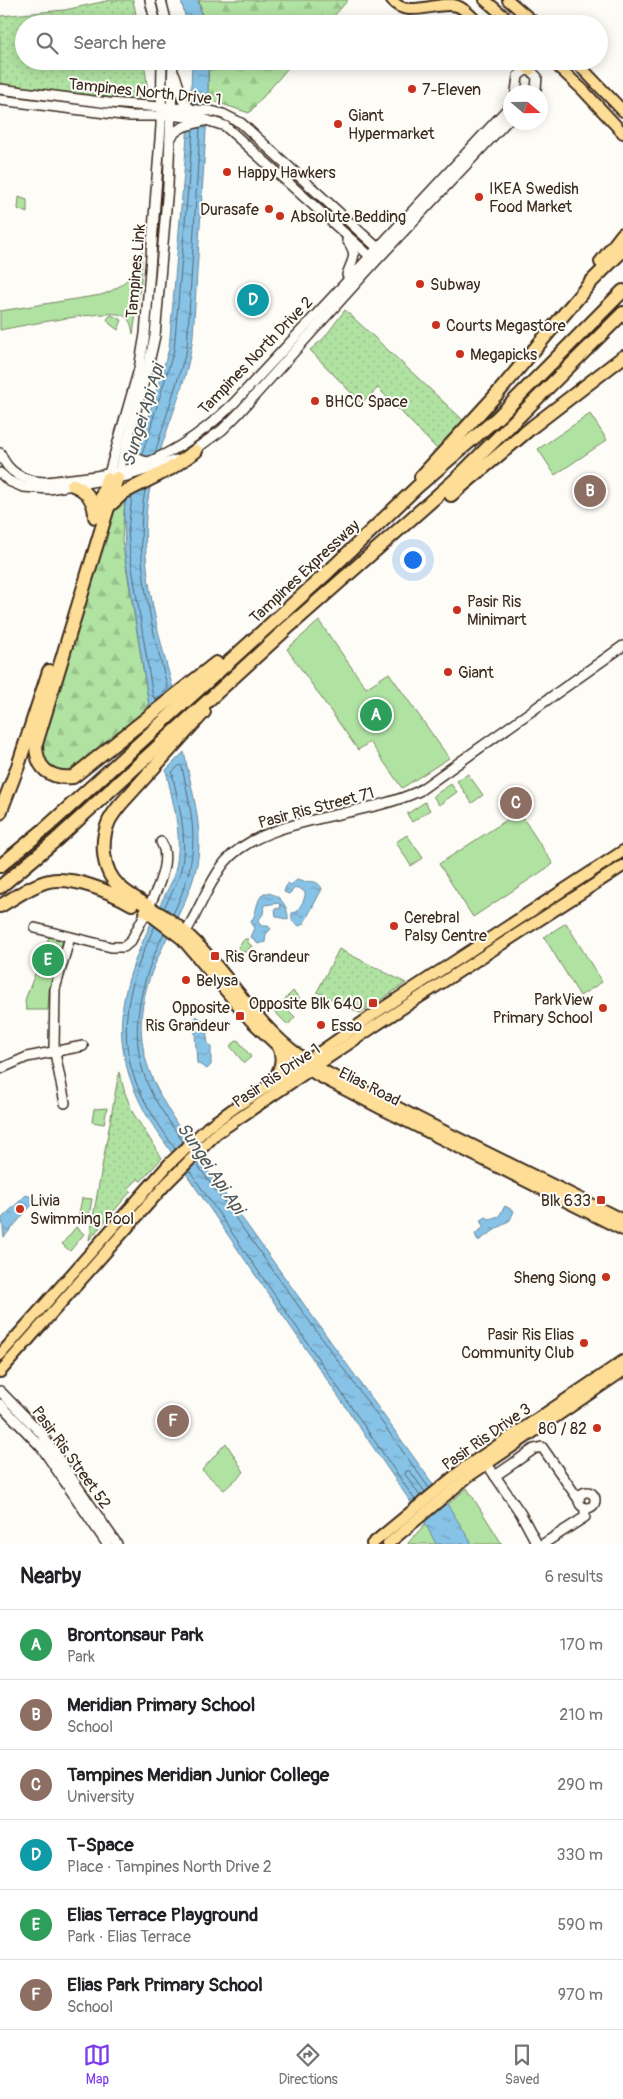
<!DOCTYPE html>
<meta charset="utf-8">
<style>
body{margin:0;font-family:Pangolin,sans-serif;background:#f6f6f6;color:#202124}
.compass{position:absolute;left:503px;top:85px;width:45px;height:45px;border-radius:50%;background:#fff;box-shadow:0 2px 12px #0003;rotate:110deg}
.you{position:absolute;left:412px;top:559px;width:18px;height:18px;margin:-12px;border:4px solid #fff;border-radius:50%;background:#1a73e8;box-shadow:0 0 0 8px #1a73e833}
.badge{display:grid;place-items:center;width:32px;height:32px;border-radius:50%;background:#7c3aed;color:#fff;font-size:16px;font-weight:700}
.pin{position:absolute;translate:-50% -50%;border:2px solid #fff;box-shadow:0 1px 5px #0006}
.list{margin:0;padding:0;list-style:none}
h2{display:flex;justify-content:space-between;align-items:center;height:65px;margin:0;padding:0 20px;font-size:21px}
h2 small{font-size:16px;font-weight:400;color:#757577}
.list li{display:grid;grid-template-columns:32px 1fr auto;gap:15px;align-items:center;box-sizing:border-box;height:70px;padding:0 20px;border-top:1px solid #e0e0e0}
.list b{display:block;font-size:19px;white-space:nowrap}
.list p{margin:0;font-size:16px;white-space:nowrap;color:#757577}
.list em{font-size:16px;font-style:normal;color:#757577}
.icon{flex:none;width:28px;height:28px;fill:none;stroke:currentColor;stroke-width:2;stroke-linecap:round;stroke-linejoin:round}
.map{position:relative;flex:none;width:623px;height:1544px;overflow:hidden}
.search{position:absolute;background:#fff;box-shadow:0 2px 12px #0003;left:15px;right:15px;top:15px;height:55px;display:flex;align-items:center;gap:12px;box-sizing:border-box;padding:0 18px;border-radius:28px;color:#757577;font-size:19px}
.sheet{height:485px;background:#fff}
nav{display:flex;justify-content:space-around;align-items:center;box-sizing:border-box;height:70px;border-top:1px solid #e0e0e0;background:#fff;font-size:14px;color:#757577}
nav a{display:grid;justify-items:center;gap:2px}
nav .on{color:#7c3aed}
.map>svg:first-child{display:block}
.grass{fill:url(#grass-dots);stroke:#768660}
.forest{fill:url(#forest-firs);stroke:#768660}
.park{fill:#b0e2a2;stroke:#768660}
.water{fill:url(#water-ripples);stroke:#698697}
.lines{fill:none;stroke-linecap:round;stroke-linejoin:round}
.shore{stroke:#59676e;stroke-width:1}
.minor-casing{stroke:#3b2a1e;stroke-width:12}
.major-casing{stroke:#3b2a1e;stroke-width:14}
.highway-casing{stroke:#3b2a1e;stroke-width:16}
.minor{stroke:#fdfcf7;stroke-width:9}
.major{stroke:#fedd96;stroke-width:10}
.highway{stroke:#fedd96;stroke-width:12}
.poi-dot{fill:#c8321e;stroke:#fdfcf7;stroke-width:2}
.labels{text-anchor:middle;stroke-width:4;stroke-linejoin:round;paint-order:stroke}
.poi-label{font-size:16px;fill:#3b2a1e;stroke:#fdfcf7;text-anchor:start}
.street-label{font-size:16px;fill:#3b2a1e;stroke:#fdfcf7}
.water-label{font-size:18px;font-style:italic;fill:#52585a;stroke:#fdfcf7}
</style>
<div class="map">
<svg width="623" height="1544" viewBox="0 0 623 1544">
<defs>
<pattern id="grass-dots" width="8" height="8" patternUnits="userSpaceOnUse" patternTransform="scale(1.25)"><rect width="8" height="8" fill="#b0e2a2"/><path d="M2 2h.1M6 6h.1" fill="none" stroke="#98c28b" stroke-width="1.8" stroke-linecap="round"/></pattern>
<pattern id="forest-firs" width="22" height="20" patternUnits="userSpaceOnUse" patternTransform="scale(1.25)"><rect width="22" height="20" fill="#b0e2a2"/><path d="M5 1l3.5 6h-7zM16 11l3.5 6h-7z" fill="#98c28b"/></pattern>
<pattern id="water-ripples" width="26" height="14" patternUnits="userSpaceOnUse" patternTransform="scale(1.25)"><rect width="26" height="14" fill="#87c3e7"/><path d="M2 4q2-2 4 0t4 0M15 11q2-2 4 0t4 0" fill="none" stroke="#709fbb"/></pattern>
</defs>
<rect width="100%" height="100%" fill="#fdfcf7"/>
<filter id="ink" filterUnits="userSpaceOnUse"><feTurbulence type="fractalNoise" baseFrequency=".02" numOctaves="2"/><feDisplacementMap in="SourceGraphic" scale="10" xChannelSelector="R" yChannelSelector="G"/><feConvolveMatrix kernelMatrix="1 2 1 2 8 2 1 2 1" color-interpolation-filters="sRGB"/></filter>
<g filter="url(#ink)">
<g class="grass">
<polygon points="111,0 133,0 138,24 24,24 24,61 144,61 148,92 146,98 140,100 105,97 0,84 0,16 65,10"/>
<polygon points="345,310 463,420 437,449 378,388 361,403 310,350 324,338"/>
<polygon points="339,949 406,983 379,1001 377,998 366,1005 368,1008 360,1013 317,992"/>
<polygon points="119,1072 125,1093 133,1113 162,1158 141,1181 138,1179 128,1189 131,1191 89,1240"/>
</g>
<g class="forest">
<polygon points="199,0 348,0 327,24 204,24"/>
<polygon points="209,61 294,61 249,113 210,100 208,90"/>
<path d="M125 497 122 541 150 711 72 771C54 772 39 760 43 740L116 504Z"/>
</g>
<g class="park">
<polygon points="19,197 27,200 27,213 18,209"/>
<path d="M142 251 141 281 133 334C132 326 130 318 122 315 109 309 19 326 0 330V311L101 295C123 288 137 273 142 251Z"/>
<polygon points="111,315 122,320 118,330 110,324 107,319"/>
<polygon points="590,414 607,440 555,475 538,449"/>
<polygon points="319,621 366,688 389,673 449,758 402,788 370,742 358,750 287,649"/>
<polygon points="468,774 483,795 472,803 457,781"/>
<polygon points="451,784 457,792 439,805 433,796"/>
<polygon points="425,802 430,810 412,822 407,814"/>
<polygon points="519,812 553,864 473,917 439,864"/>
<polygon points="407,835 423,858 411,866 396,842"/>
<polygon points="566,923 602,982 580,996 544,937"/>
<polygon points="49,937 63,940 49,989 48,1010 26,1010 25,1000"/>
<polygon points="245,939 248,939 248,943 252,946 245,952 240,951 238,946"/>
<polygon points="293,991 300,998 290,1008 283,1001"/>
<polygon points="280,1002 295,1017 288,1025 272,1009"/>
<polygon points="238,1040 251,1057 244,1063 230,1046"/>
<polygon points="107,1108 104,1124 92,1122 94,1109"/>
<polygon points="82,1198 92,1199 88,1221 78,1219"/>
<polygon points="76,1227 84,1234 70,1251 62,1244"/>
<polygon points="226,1443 244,1472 224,1490 202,1470"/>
<polygon points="467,1488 502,1544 462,1544 447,1505"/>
<polygon points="426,1523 442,1544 408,1544 408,1543"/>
</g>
<g class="water">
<polygon points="181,0 198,0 203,24 187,24"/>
<path d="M192 61H208V99L193 336C187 390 159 440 149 493 137 558 157 630 174 692L150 711 125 556 124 516 125 504 140 443 169 349 191 90Z"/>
<path d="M184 752C191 788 204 827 197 864 191 896 172 925 159 955 118 1042 154 1089 201 1161L448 1505 472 1544H436L425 1523 150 1121C95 1027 129 967 173 879 185 839 174 809 166 770Z"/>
<path d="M297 880C306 884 317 877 322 889L304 923 300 926C293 923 291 921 292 913L297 912C300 906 306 899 305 892L299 888H295L289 894 284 892 287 883 291 885Z"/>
<path d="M264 893C279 892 289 907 288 920L276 916 275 909 281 908 279 903 264 905 263 914 258 921 261 926H268L271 929 266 934 265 942 258 944 251 937 255 928 251 922C258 912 255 901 264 893Z"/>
<polygon points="196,1016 205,1022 208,1044 211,1046 211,1065 207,1069 197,1063 194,1018"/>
<polygon points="26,1195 37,1199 4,1237 2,1218"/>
<polygon points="505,1206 514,1211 510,1220 478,1241 475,1234 484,1227 480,1221 486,1217 489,1219 499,1216"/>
</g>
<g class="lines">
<g class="shore">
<polyline points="155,453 187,349 200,128"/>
<polyline points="142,455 174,350 193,130"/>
<path d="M132 497 128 530 130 555 153 697 156 699 168 689C151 624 133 557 145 490"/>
<path d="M164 908C169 898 175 888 179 877 190 840 179 808 172 772L180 765 182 767C195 828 201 855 173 914"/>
<path d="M155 926C132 973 116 1025 134 1077 143 1103 160 1126 175 1149"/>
<path d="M164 933C139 984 125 1040 152 1094 161 1111 173 1126 183 1142"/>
<polyline points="196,1163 429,1488"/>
<polyline points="189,1170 415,1500"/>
<polyline points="420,1496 405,1474 406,1471 410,1471 425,1492"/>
</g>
<defs>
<g id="minor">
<polyline points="150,0 156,24"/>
<polyline points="161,0 167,24"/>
<polyline points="175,75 184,103 191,109"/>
<polyline points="0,89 109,103 211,111 223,114 241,123 380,250"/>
<polyline points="516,92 518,76 524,71 530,70 537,77 536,89 533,92"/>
<polyline points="0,100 130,116 177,116 200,118 225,126 372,258"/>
<path d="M170 139C178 125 190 125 205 121"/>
<path d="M347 240C359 256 352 259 347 275"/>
<path d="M128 443C131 455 137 461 149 462"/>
<path d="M0 453C8 473 25 482 46 482 72 478 101 477 126 470 168 458 202 434 233 404L510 106"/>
<polyline points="190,453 222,430 238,414 376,261 510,118"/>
<polyline points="0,473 9,481 23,487 49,489 127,476 176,460"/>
<polyline points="118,475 148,367 155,336 168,186 173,61"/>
<polyline points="108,477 139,369 145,334 161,126 162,61"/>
<path d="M35 928 111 947H124L131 941C142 918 176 866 161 842"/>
<path d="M182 938C198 914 207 885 225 862 264 816 363 818 419 791L623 646"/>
<polyline points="0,1069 27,1057 83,1046"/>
<polyline points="65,1103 54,1048 55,989 70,937"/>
<polyline points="0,1391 41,1433 117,1544"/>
<polyline points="0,1404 42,1448 107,1544"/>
<polyline points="487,1464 521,1514 537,1544"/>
<polyline points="495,1476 534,1449 542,1447 579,1500"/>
<circle cx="587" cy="1500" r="8"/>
<polyline points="543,1544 585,1517 585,1508"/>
</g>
<g id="major">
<path d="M392 0C406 20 438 0 457 6 466 9 473 18 479 24"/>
<polyline points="485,0 513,24"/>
<polyline points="508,0 536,24"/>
<polyline points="520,61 530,70"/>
<polyline points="552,61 583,90 623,133"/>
<polyline points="575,61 623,111"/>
<path d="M153 909C212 939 244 1016 299 1055 328 1076 362 1089 393 1105 469 1145 547 1181 623 1220"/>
<polyline points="145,911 182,939 251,1021 292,1060 317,1075 380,1108 623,1230"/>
<path d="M272 1083C279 1070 284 1061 278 1047"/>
<polyline points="0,1355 169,1164 208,1127 237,1106 294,1070 383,1008 623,851"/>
<polyline points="0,1372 166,1184 217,1133 378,1024 623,866"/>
<polyline points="372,1544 464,1468 623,1361"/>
<polyline points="388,1544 469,1476 623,1371"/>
</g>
<g id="highway">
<polyline points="601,262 623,234"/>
<polyline points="421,477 497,394 591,282 623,250"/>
<path d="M117 478 36 744C36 768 49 779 73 777L216 663"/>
<path d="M73 485C87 490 95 502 95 517"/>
<polyline points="451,495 532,427 623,357"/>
<polyline points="110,505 123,493 170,469 196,451"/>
<polyline points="96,516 107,479"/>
<polyline points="0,813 18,766 49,671"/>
<polyline points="0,866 47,827 328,572 417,487 497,418 623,291"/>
<polyline points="0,887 56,840 285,630 455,480 623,313"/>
<path d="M0 906C16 897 32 885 49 881 73 876 111 892 132 904"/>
<path d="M148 906C138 900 127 894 119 886 102 871 100 841 109 821 112 815 116 810 120 805L204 712"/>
</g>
</defs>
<use href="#minor" class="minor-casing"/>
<use href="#major" class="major-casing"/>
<use href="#highway" class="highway-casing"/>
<use href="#minor" class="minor"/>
<use href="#major" class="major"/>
<use href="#highway" class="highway"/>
</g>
</g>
<g class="poi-dot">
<circle cx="412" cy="89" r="5"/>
<circle cx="338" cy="124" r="5"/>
<circle cx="227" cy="172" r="5"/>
<circle cx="479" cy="197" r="5"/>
<circle cx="269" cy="209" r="5"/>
<circle cx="280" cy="216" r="5"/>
<circle cx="420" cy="284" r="5"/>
<circle cx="436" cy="325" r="5"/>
<circle cx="460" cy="354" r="5"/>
<circle cx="315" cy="401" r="5"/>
<circle cx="457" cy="610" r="5"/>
<circle cx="448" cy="672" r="5"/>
<circle cx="394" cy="926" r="5"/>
<rect x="210" y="951" width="10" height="10" rx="2.5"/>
<circle cx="186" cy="980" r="5"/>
<rect x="368" y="998" width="10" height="10" rx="2.5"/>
<circle cx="603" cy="1008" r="5"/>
<rect x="235" y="1011" width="10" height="10" rx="2.5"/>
<circle cx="321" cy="1025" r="5"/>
<rect x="596" y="1195" width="10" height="10" rx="2.5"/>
<circle cx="20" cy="1209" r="5"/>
<circle cx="606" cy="1277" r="5"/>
<circle cx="584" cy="1343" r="5"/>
<circle cx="597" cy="1428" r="5"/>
</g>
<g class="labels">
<g class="poi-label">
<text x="422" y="95">7-Eleven</text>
<text x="348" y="121">Giant<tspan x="348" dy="18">Hypermarket</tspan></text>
<text x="237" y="178">Happy Hawkers</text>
<text x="489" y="194">IKEA Swedish<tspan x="489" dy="18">Food Market</tspan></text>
<text x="259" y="215" text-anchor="end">Durasafe</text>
<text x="290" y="222">Absolute Bedding</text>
<text x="430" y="290">Subway</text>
<text x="446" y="331">Courts Megastore</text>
<text x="470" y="360">Megapicks</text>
<text x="325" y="407">BHCC Space</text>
<text x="467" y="607">Pasir Ris<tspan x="467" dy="18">Minimart</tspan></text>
<text x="458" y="678">Giant</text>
<text x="404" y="923">Cerebral<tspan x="404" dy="18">Palsy Centre</tspan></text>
<text x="225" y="962">Ris Grandeur</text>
<text x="196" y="986">Belysa</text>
<text x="593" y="1005" text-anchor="end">ParkView<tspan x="593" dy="18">Primary School</tspan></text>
<text x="363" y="1009" text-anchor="end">Opposite Blk 640</text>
<text x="230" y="1013" text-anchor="end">Opposite<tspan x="230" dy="18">Ris Grandeur</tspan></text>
<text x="331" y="1031">Esso</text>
<text x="30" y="1206">Livia<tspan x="30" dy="18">Swimming Pool</tspan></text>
<text x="591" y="1206" text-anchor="end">Blk 633</text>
<text x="596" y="1283" text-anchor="end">Sheng Siong</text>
<text x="574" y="1340" text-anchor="end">Pasir Ris Elias<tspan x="574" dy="18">Community Club</tspan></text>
<text x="587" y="1434" text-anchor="end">80 / 82</text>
</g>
<g class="street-label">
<text transform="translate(145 91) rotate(6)" y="6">Tampines North Drive 1</text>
<text transform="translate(135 271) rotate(-85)" y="6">Tampines Link</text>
<text transform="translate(255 355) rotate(-46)" y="6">Tampines North Drive 2</text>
<text transform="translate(304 571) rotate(-43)" y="6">Tampines Expressway</text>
<text transform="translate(316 807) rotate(-15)" y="6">Pasir Ris Street 71</text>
<text transform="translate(276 1075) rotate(-34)" y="6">Pasir Ris Drive 1</text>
<text transform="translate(370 1086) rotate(27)" y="6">Elias Road</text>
<text transform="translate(486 1436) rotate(-35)" y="6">Pasir Ris Drive 3</text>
<text transform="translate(72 1457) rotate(54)" y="6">Pasir Ris Street 52</text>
</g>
<g class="water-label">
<text transform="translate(143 415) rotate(-73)" y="6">Sungei Api Api</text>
<text transform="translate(211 1168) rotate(56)" y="6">Sungei Api Api</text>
</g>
</g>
</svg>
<svg class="compass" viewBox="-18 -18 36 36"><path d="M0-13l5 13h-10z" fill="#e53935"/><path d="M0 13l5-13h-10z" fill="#757577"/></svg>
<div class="you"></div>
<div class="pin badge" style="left:376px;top:715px;background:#2e9e5b">A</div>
<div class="pin badge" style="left:590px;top:491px;background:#8d6e63">B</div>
<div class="pin badge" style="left:516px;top:803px;background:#8d6e63">C</div>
<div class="pin badge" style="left:253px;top:300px;background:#0f9aa8">D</div>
<div class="pin badge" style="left:48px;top:960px;background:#2e9e5b">E</div>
<div class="pin badge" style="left:173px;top:1421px;background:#8d6e63">F</div>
<div class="search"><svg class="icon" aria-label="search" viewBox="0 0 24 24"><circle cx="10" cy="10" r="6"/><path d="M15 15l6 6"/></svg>Search here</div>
</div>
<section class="sheet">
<h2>Nearby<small>6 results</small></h2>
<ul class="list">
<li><span class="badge" style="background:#2e9e5b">A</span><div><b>Brontonsaur Park</b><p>Park</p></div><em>170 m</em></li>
<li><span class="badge" style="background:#8d6e63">B</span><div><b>Meridian Primary School</b><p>School</p></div><em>210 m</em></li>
<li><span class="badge" style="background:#8d6e63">C</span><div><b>Tampines Meridian Junior College</b><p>University</p></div><em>290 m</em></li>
<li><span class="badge" style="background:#0f9aa8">D</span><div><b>T-Space</b><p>Place · Tampines North Drive 2</p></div><em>330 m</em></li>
<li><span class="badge" style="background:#2e9e5b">E</span><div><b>Elias Terrace Playground</b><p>Park · Elias Terrace</p></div><em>590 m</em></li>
<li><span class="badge" style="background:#8d6e63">F</span><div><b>Elias Park Primary School</b><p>School</p></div><em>970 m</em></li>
</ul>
</section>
<nav>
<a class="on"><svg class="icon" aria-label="map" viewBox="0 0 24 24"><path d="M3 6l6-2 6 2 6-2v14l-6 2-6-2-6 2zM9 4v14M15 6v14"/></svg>Map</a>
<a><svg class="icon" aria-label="directions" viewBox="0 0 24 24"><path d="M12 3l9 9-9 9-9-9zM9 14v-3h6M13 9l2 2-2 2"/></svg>Directions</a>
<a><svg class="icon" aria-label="saved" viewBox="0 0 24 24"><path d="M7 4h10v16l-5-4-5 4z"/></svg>Saved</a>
</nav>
